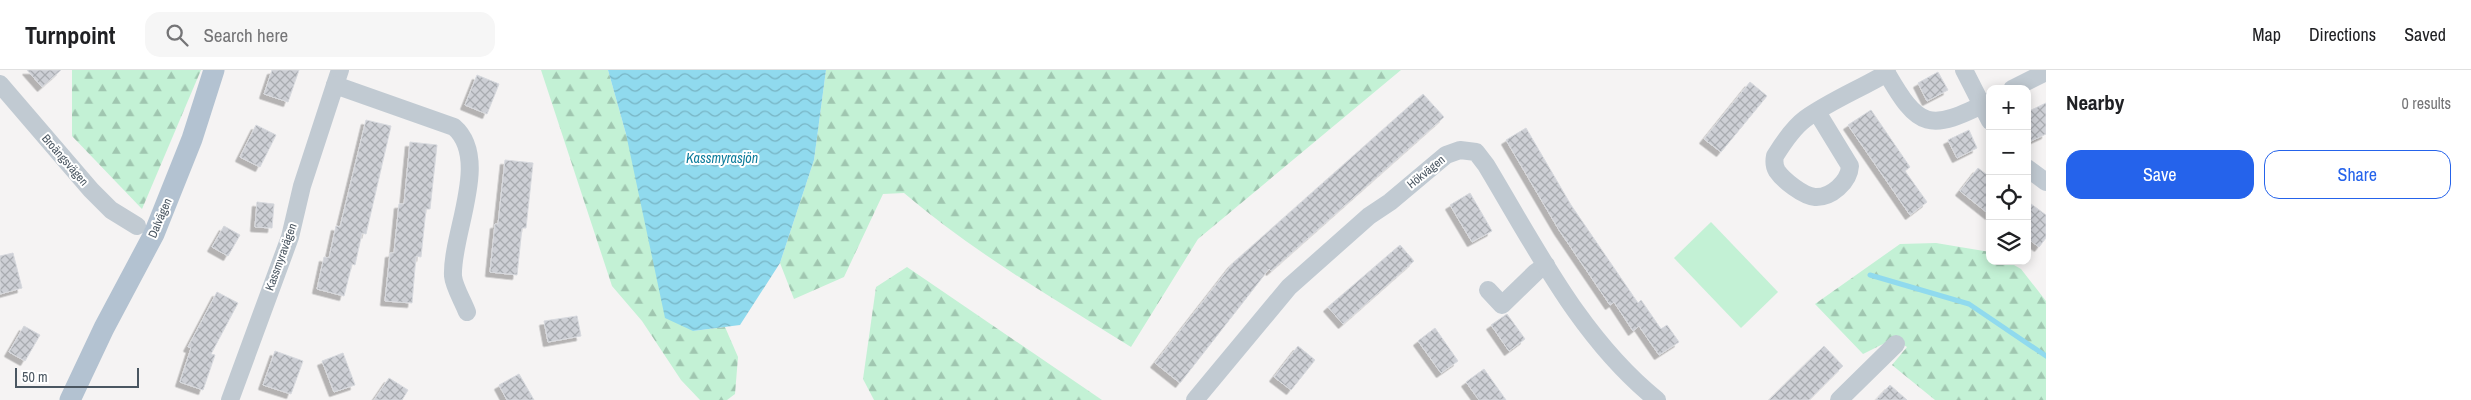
<!DOCTYPE html>
<meta charset="utf-8">
<style>
body{margin:0;font-family:"Archivo Narrow",sans-serif;background:#f6f6f6;color:#202124}
.controls{position:absolute;right:15px;top:15px;display:grid;overflow:hidden;border-radius:10px;box-shadow:0 2px 12px #0003}
.controls button{width:45px;height:45px;display:grid;place-items:center;padding:0;border:0;border-bottom:1px solid #e0e0e0;background:#fff;color:#202124;font:25px sans-serif}
.scale{position:absolute;left:15px;bottom:12px;width:124px;box-sizing:border-box;padding-left:5px;border:2px solid #4a5661;border-top:0;font-size:14px;line-height:18px;white-space:nowrap;color:#4a5661;-webkit-text-stroke:4px #fff;paint-order:stroke}
.list{margin:0;padding:0;list-style:none}
h2{display:flex;justify-content:space-between;align-items:center;height:65px;margin:0;padding:0 20px;font-size:21px}
h2 small{font-size:16px;font-weight:400;color:#757577}
.actions{display:flex;gap:10px;padding:15px 20px}
.actions a{flex:1;padding:11px 0;border:1px solid #2563eb;border-radius:15px;text-align:center;font-size:18px;color:#2563eb}
.actions .main{background:#2563eb;color:#fff}
.icon{flex:none;width:28px;height:28px;fill:none;stroke:currentColor;stroke-width:2;stroke-linecap:round;stroke-linejoin:round}
.map{position:relative;flex:none;width:2046px;height:330px;overflow:hidden}
header{display:flex;align-items:center;gap:30px;box-sizing:border-box;height:70px;padding:0 25px;background:#fff;border-bottom:1px solid #e0e0e0}
header strong{font-size:24px}
nav{display:flex;gap:28px;margin-inline-start:auto;font-size:18px}
.search{width:350px;height:45px;background:#f6f6f6;display:flex;align-items:center;gap:12px;box-sizing:border-box;padding:0 18px;border-radius:15px;color:#757577;font-size:19px}
main{display:flex}
aside{flex:1;background:#fff}
.map>svg:first-child{display:block}
.green{fill:#c3f1d5}
.forest{fill:url(#forest-firs)}
.water{fill:url(#water-waves)}
.lines{fill:none;stroke-linecap:round;stroke-linejoin:round}
.stream{stroke:#90daee;stroke-width:5}
.building{fill:url(#building-cross-hatch);stroke:#d7d9de;filter:url(#shadow)}
.minor{stroke:#c1cad2;stroke-width:18}
.major{stroke:#b3c2d1;stroke-width:21}
.labels{text-anchor:middle;stroke-width:4;stroke-linejoin:round;paint-order:stroke}
.street-label{font-size:12px;fill:#4a5661;stroke:#fff}
.water-label{font-size:14px;font-style:italic;fill:#0c7c9b;stroke:#fff}
</style>
<header>
<strong>Turnpoint</strong>
<div class="search"><svg class="icon" aria-label="search" viewBox="0 0 24 24"><circle cx="10" cy="10" r="6"/><path d="M15 15l6 6"/></svg>Search here</div>
<nav><a>Map</a><a>Directions</a><a>Saved</a></nav>
</header>
<main>
<div class="map">
<svg width="2046" height="330" viewBox="0 0 2046 330">
<defs>
<pattern id="forest-firs" width="22" height="20" patternUnits="userSpaceOnUse" patternTransform="scale(1.25)"><rect width="22" height="20" fill="#c3f1d5"/><path d="M5 1l3.5 6h-7zM16 11l3.5 6h-7z" fill="#a0c6b0"/></pattern>
<pattern id="water-waves" width="16" height="10" patternUnits="userSpaceOnUse" patternTransform="scale(1.25)"><rect width="16" height="10" fill="#90daee"/><path d="M0 5q4-4 8 0t8 0" fill="none" stroke="#78b4c4"/></pattern>
<pattern id="building-cross-hatch" width="8" height="8" patternUnits="userSpaceOnUse" patternTransform="scale(1.25)"><rect width="8" height="8" fill="#cdcfd5"/><path d="M0 0l8 8M0 8l8-8" fill="none" stroke="#a8abb0"/></pattern>
<filter id="shadow"><feDropShadow dx="-4.5" dy="4.5" stdDeviation="0" flood-color="#0004"/></filter>
</defs>
<rect width="100%" height="100%" fill="#f5f3f3"/>
<polygon class="green" points="1711,152 1778,222 1741,258 1674,188"/>
<g class="forest">
<polygon points="72,0 201,0 142,139 72,66"/>
<polygon points="541,0 608,0 626,64 693,261 725,257 738,287 735,324 727,330 700,330 681,310 642,251 612,216"/>
<path d="M826 0H1401L1198 169 1131 277C1054 229 973 182 904 123L883 124 844 207 794 229 780 193 814 90Z"/>
<polygon points="1936,173 1990,182 1990,191 2007,191 2021,199 2046,231 2046,330 1935,330 1892,295 1907,277 1893,269 1863,284 1815,234 1900,174"/>
<polygon points="907,197 1102,330 874,330 863,309 876,217"/>
</g>
<polygon class="water" points="608,0 826,0 814,90 780,193 740,255 693,261 665,248 626,64"/>
<g class="lines">
<polyline class="stream" points="1870,205 1969,234 2046,286"/>
</g>
<g class="building">
<polygon points="27,0 61,0 42,17"/>
<polygon points="272,0 299,0 288,32 264,24"/>
<polygon points="1938,2 1948,20 1927,31 1918,13"/>
<polygon points="477,5 499,14 487,44 465,35"/>
<polygon points="1750,12 1767,26 1721,82 1704,69"/>
<polygon points="1423,24 1444,47 1271,201 1269,199 1180,313 1155,293 1233,193"/>
<polygon points="2046,33 2046,64 2027,73 2027,42"/>
<polygon points="1871,40 1910,97 1905,101 1927,132 1910,145 1848,55"/>
<polygon points="366,50 391,56 366,164 362,163 355,195 352,194 344,226 317,219 324,187 329,188 336,156 340,157"/>
<polygon points="256,55 276,65 260,97 240,87"/>
<polygon points="1526,58 1571,135 1638,233 1641,230 1661,259 1667,255 1679,272 1659,285 1639,256 1633,261 1614,232 1610,235 1559,160 1506,70"/>
<polygon points="1969,60 1977,78 1957,88 1948,70"/>
<polygon points="410,72 437,75 430,139 426,139 421,187 416,186 412,233 385,231 390,183 394,183 399,134 404,134"/>
<polygon points="505,90 533,93 526,158 522,158 517,205 490,202 495,154 498,154"/>
<polygon points="1978,98 1990,107 1990,145 1960,121"/>
<polygon points="1470,123 1492,161 1472,172 1450,135"/>
<polygon points="2027,131 2046,145 2046,168 2039,177 2027,168"/>
<polygon points="257,132 274,134 272,158 255,157"/>
<polygon points="224,156 240,165 228,186 212,177"/>
<polygon points="1400,175 1414,191 1343,254 1328,237"/>
<polygon points="13,183 22,218 0,224 0,186"/>
<polygon points="217,222 238,233 211,284 215,285 203,320 180,312 191,278 188,277"/>
<polygon points="1507,244 1525,269 1509,281 1491,255"/>
<polygon points="577,246 581,266 548,272 544,251"/>
<polygon points="24,256 40,265 25,291 9,282"/>
<polygon points="1435,258 1458,291 1441,303 1418,271"/>
<polygon points="1298,276 1315,290 1291,320 1274,307"/>
<polygon points="1824,276 1843,296 1809,330 1769,330"/>
<polygon points="275,281 303,291 291,324 263,315"/>
<polygon points="343,283 355,315 334,322 322,291"/>
<polygon points="1484,299 1506,330 1479,330 1466,312"/>
<polygon points="519,304 534,330 507,330 499,315"/>
<polygon points="389,308 408,320 402,330 374,330"/>
<polygon points="1890,315 1907,330 1876,330"/>
</g>
<g class="lines">
<g class="minor">
<path d="M1885 0C1919 60 1929 62 1990 31"/>
<polyline points="1964,0 1990,51"/>
<polyline points="0,14 91,120 111,140 137,156"/>
<polyline points="335,15 340,0"/>
<polyline points="2012,19 2046,2"/>
<path d="M1817 42 1850 96C1849 112 1831 128 1815 127 1803 126 1783 110 1777 101 1774 96 1774 91 1775 86 1783 73 1793 58 1805 49 1830 31 1860 19 1887 3"/>
<polyline points="2027,98 2046,112"/>
<polyline points="1488,220 1502,235 1536,202 1546,195"/>
<path d="M230 330 290 167 302 116 335 15 454 57C491 89 451 164 453 206 454 217 463 231 467 242"/>
<path d="M1195 330 1289 217 1369 146 1390 132 1446 85 1460 80 1476 82 1486 95C1536 178 1581 269 1657 330"/>
<polyline points="1839,330 1896,274"/>
</g>
<polyline class="major" points="70,330 104,258 154,164 192,69 214,0"/>
</g>
<g class="labels">
<g class="street-label">
<text transform="translate(65 90) rotate(49)" y="4">Broängsvägen</text>
<text transform="translate(1426 102) rotate(-39)" y="4">Hökvägen</text>
<text transform="translate(160 148) rotate(-67)" y="4">Dalvägen</text>
<text transform="translate(281 187) rotate(-70)" y="4">Kassmyravägen</text>
</g>
<g class="water-label">
<text x="722" y="93">Kassmyrasjön</text>
</g>
</g>
</svg>
<div class="controls">
<button>+</button>
<button>−</button>
<button><svg class="icon" aria-label="locate" viewBox="0 0 24 24"><circle cx="12" cy="12" r="6"/><path d="M12 2v4M12 18v4M2 12h4M18 12h4"/></svg></button>
<button><svg class="icon" aria-label="layers" viewBox="0 0 24 24"><path d="M12 4l9 5-9 5-9-5zM3 14l9 5 9-5"/></svg></button>
</div>
<div class="scale">50 m</div>
</div>
<aside>
<h2>Nearby<small>0 results</small></h2>
<ul class="list">
</ul>
<div class="actions"><a class="main">Save</a><a>Share</a></div>
</aside>
</main>
